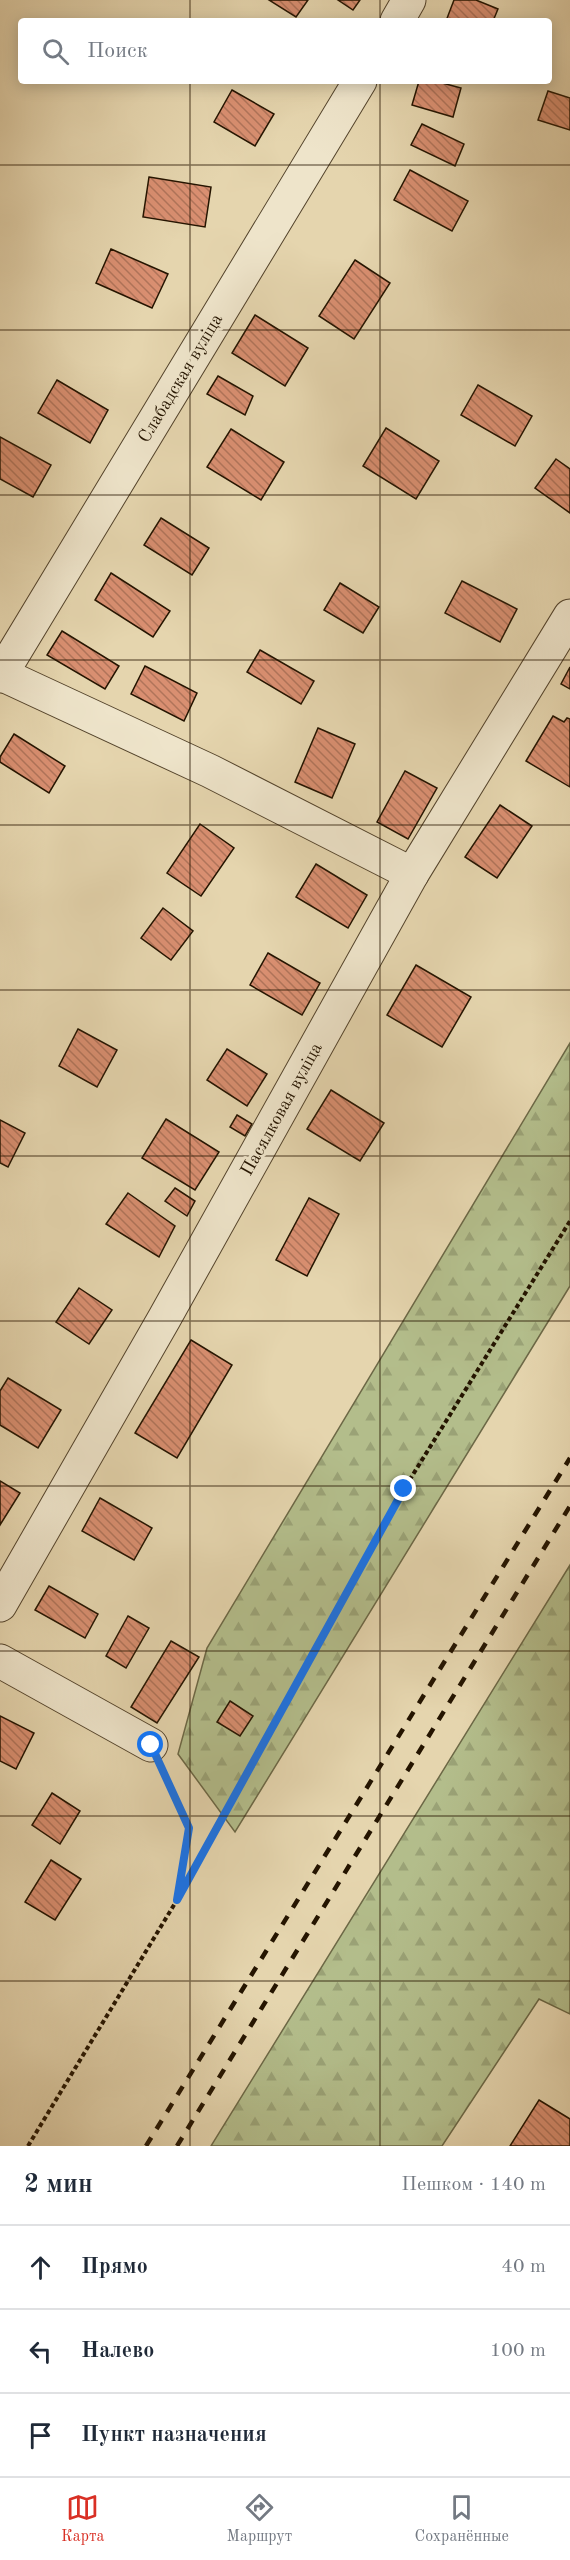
<!DOCTYPE html>
<html lang="ru">
<meta charset="utf-8">
<style>
body{margin:0;font-family:"Old Standard TT",serif;background:#f2f2f3;color:#1f2937}
.stop{position:absolute;width:18px;height:18px;margin:-14px;border:4px solid #1a73e8;border-radius:50%;background:#fff}
.stop.end{background:#1a73e8;border-color:#fff;box-shadow:0 2px 6px #0008}
.list{margin:0;padding:0;list-style:none}
h2{display:flex;justify-content:space-between;align-items:center;height:78px;margin:0;padding:0 24px;font-size:26px}
h2 small{font-size:20px;font-weight:400;color:#747a83}
.list li{display:grid;grid-template-columns:39px 1fr auto;gap:18px;align-items:center;box-sizing:border-box;height:84px;padding:0 24px;border-top:2px solid #e0e1e3}
.list b{display:block;font-size:22px;white-space:nowrap}
.list em{font-size:20px;font-style:normal;color:#747a83}
.icon{flex:none;width:33px;height:33px;fill:none;stroke:currentColor;stroke-width:2;stroke-linecap:round;stroke-linejoin:round}
.map{position:relative;flex:none;width:570px;height:2146px;overflow:hidden}
.search{position:absolute;background:#fff;box-shadow:0 3px 15px #0003;left:18px;right:18px;top:18px;height:66px;display:flex;align-items:center;gap:15px;box-sizing:border-box;padding:0 21px;border-radius:6px;color:#747a83;font-size:22px}
.sheet{height:330px;background:#fff}
nav{display:flex;justify-content:space-around;align-items:center;box-sizing:border-box;height:84px;border-top:2px solid #e0e1e3;background:#fff;font-size:16px;color:#747a83}
nav a{display:grid;justify-items:center;gap:3px}
nav .on{color:#d93025}
.map>svg:first-child{display:block}
.forest{fill:url(#forest-firs);stroke:#6c6846;stroke-width:1.5}
.building{fill:url(#building-back-hatch);stroke:#241400;stroke-width:1.5}
.lines{fill:none;stroke-linecap:round;stroke-linejoin:round}
.minor-casing{stroke:#54442c;stroke-width:35}
.path{stroke:#241400;stroke-width:4;stroke-dasharray:4.5 3;stroke-linecap:butt}
.minor{stroke:#eee4ca;stroke-width:33}
.rail{stroke:#241400;stroke-width:4.5;stroke-dasharray:10 10;stroke-linecap:butt}
.route{stroke:#1a73e8;stroke-width:8}
.grid{fill:none;stroke:#241400;stroke-width:1.5;stroke-opacity:0.55}
.labels{text-anchor:middle;stroke-width:6;stroke-linejoin:round;paint-order:stroke}
.street-label{font-size:18px;fill:#241400;stroke:#eee4ca}
</style>
<div class="map">
<svg width="570" height="2146" viewBox="0 0 570 2146">
<defs>
<pattern id="forest-firs" width="22" height="20" patternUnits="userSpaceOnUse" patternTransform="scale(1.5)"><rect width="22" height="20" fill="#b3bd8b"/><path d="M5 1l3.5 6h-7zM16 11l3.5 6h-7z" fill="#9aa276"/></pattern>
<pattern id="building-back-hatch" width="6" height="6" patternUnits="userSpaceOnUse" patternTransform="scale(1.5)"><rect width="6" height="6" fill="#d98f71"/><path d="M-1 5l2 2M0 0l6 6M5-1l2 2" fill="none" stroke="#b0745a"/></pattern>
</defs>
<rect width="100%" height="100%" fill="#e5d5ae"/>
<filter id="stains"><feTurbulence type="fractalNoise" baseFrequency=".00333" numOctaves="4"/><feColorMatrix values="0 0 0 0 .2 0 0 0 0 .09 0 0 0 0 .02 0 0 0 .5 -.17"/></filter>
<radialGradient id="worn" r=".72"><stop offset=".6" stop-color="#630" stop-opacity="0"/><stop offset="1" stop-color="#630" stop-opacity=".3"/></radialGradient>
<g class="forest">
<polygon points="570,1043 570,1286 235,1832 178,1754 207,1648"/>
<polygon points="570,1565 570,2014 539,1999 442,2146 211,2146"/>
</g>
<g class="building">
<polygon points="269,0 308,0 296,17"/>
<polygon points="338,0 360,0 353,10"/>
<polygon points="454,0 476,0 498,9 493,21 446,21"/>
<polygon points="419,81 435,81 461,88 453,117 412,105"/>
<polygon points="232,90 274,114 255,146 214,122"/>
<polygon points="548,91 570,98 570,130 538,120"/>
<polygon points="422,124 464,144 455,166 411,145"/>
<polygon points="410,170 468,201 452,231 394,200"/>
<polygon points="149,177 211,187 205,227 143,217"/>
<polygon points="111,249 168,274 152,308 96,283"/>
<polygon points="355,260 390,283 354,339 319,316"/>
<polygon points="255,315 308,348 285,386 232,353"/>
<polygon points="218,376 253,396 245,415 207,394"/>
<polygon points="57,380 108,410 90,443 38,413"/>
<polygon points="478,385 532,416 515,446 461,415"/>
<polygon points="386,428 439,461 416,499 363,466"/>
<polygon points="231,429 284,462 261,500 207,467"/>
<polygon points="0,437 51,465 33,497 0,479"/>
<polygon points="556,459 570,469 570,513 535,488"/>
<polygon points="161,518 209,548 192,575 144,545"/>
<polygon points="111,573 170,611 153,637 95,600"/>
<polygon points="462,581 517,609 500,642 445,613"/>
<polygon points="340,583 379,607 363,633 324,610"/>
<polygon points="62,631 119,666 105,689 47,655"/>
<polygon points="260,650 314,681 301,704 247,672"/>
<polygon points="145,666 197,693 184,721 131,694"/>
<polygon points="570,667 570,689 561,684"/>
<polygon points="553,716 564,722 567,718 570,719 570,787 526,761"/>
<polygon points="318,728 355,744 332,798 295,782"/>
<polygon points="14,734 65,766 49,793 0,762 0,757"/>
<polygon points="405,771 437,788 408,839 377,822"/>
<polygon points="500,805 532,826 497,878 465,857"/>
<polygon points="200,824 234,848 201,896 167,873"/>
<polygon points="316,864 367,895 348,928 296,897"/>
<polygon points="163,908 193,931 171,960 141,938"/>
<polygon points="268,953 320,983 302,1015 250,985"/>
<polygon points="416,965 471,997 442,1047 387,1015"/>
<polygon points="78,1029 117,1050 97,1087 59,1066"/>
<polygon points="227,1049 267,1074 247,1106 207,1080"/>
<polygon points="331,1090 384,1123 360,1161 307,1129"/>
<polygon points="237,1115 252,1124 245,1136 230,1127"/>
<polygon points="166,1119 219,1152 195,1190 142,1158"/>
<polygon points="0,1120 25,1133 8,1167 0,1163"/>
<polygon points="175,1188 195,1201 187,1216 165,1201"/>
<polygon points="128,1193 175,1226 159,1257 106,1224"/>
<polygon points="309,1198 339,1214 307,1276 276,1260"/>
<polygon points="79,1288 112,1310 89,1344 56,1322"/>
<polygon points="191,1340 232,1365 177,1458 135,1433"/>
<polygon points="8,1378 61,1410 38,1448 0,1425 0,1391"/>
<polygon points="0,1481 20,1493 0,1525"/>
<polygon points="100,1498 152,1528 134,1560 82,1531"/>
<polygon points="49,1586 98,1614 85,1638 35,1610"/>
<polygon points="128,1616 149,1628 126,1668 106,1656"/>
<polygon points="171,1641 199,1657 157,1723 131,1707"/>
<polygon points="230,1701 253,1716 240,1736 217,1722"/>
<polygon points="0,1716 34,1733 16,1769 0,1761"/>
<polygon points="52,1793 80,1811 60,1844 32,1825"/>
<polygon points="51,1860 81,1879 55,1920 25,1902"/>
<polygon points="539,2100 570,2119 570,2146 510,2146"/>
</g>
<g class="lines">
<defs>
<g id="minor">
<polyline points="397,21 409,0"/>
<polyline points="1,674 210,771 412,874"/>
<polyline points="0,676 360,81"/>
<polyline points="0,1605 164,1319 412,874 570,616"/>
<polyline points="0,1661 151,1745"/>
</g>
</defs>
<use href="#minor" class="minor-casing"/>
<g class="path">
<polyline points="177,1900 404,1489 570,1221"/>
<polyline points="28,2146 177,1900 189,1828 163,1772"/>
</g>
<use href="#minor" class="minor"/>
<g class="rail">
<polyline points="146,2146 570,1458"/>
<polyline points="177,2146 570,1506"/>
</g>
</g>
<g class="lines">
<polyline class="route" points="151,1745 189,1828 177,1900 404,1489"/>
</g>
<path class="grid" d="M190 0V21M380 0V21M190 81V2146M380 81V2146M0 165H570M0 330H570M0 495H570M0 660H570M0 825H570M0 990H570M0 1156H570M0 1321H570M0 1486H570M0 1651H570M0 1816H570M0 1981H570"/>
<g class="labels">
<g class="street-label">
<text transform="translate(180 378) rotate(-59)" y="6">Слабадская вуліца</text>
<text transform="translate(281 1109) rotate(-61)" y="6">Пасялковая вуліца</text>
</g>
</g>
<rect width="100%" height="100%" filter="url(#stains)"/>
<rect width="100%" height="100%" fill="url(#worn)"/>
</svg>
<div class="stop" style="left:151px;top:1745px"></div>
<div class="stop end" style="left:404px;top:1489px"></div>
<div class="search"><svg class="icon" aria-label="search" viewBox="0 0 24 24"><circle cx="10" cy="10" r="6"/><path d="M15 15l6 6"/></svg>Поиск</div>
</div>
<section class="sheet">
<h2>2 мин<small>Пешком · 140 m</small></h2>
<ul class="list">
<li><svg class="icon" aria-label="ahead" viewBox="0 0 24 24"><path d="M12 20V5M6 11l6-6 6 6"/></svg><div><b>Прямо</b></div><em>40 m</em></li>
<li><svg class="icon" aria-label="left" viewBox="0 0 24 24"><path d="M17 20v-9H6M10 6l-5 5 5 5"/></svg><div><b>Налево</b></div><em>100 m</em></li>
<li><svg class="icon" aria-label="arrive" viewBox="0 0 24 24"><path d="M6 21V4h12l-3 4 3 4H6"/></svg><div><b>Пункт назначения</b></div></li>
</ul>
</section>
<nav>
<a class="on"><svg class="icon" aria-label="map" viewBox="0 0 24 24"><path d="M3 6l6-2 6 2 6-2v14l-6 2-6-2-6 2zM9 4v14M15 6v14"/></svg>Карта</a>
<a><svg class="icon" aria-label="directions" viewBox="0 0 24 24"><path d="M12 3l9 9-9 9-9-9zM9 14v-3h6M13 9l2 2-2 2"/></svg>Маршрут</a>
<a><svg class="icon" aria-label="saved" viewBox="0 0 24 24"><path d="M7 4h10v16l-5-4-5 4z"/></svg>Сохранённые</a>
</nav>
